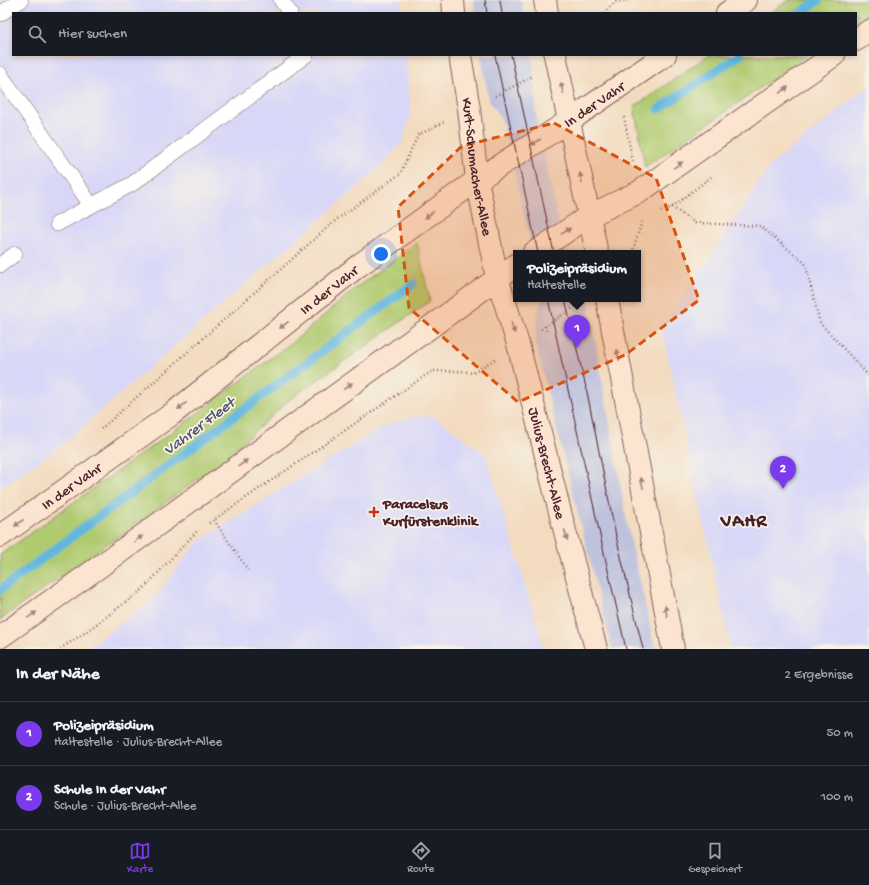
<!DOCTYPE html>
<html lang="de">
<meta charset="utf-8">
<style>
body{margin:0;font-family:"Gochi Hand",sans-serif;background:#242831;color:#f1f3f6}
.you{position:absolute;left:381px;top:254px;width:14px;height:14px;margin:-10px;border:3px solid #fff;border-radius:50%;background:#1a73e8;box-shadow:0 0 0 6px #1a73e833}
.badge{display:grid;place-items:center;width:26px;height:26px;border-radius:50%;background:#7c3aed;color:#fff;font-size:13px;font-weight:700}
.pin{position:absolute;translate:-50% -33px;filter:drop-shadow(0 1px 2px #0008)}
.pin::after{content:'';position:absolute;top:21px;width:14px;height:12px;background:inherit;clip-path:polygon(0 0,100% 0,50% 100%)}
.popup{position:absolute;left:513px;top:250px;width:128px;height:52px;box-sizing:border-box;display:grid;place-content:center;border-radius:0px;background:#171b24;filter:drop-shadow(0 1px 3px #0005);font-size:13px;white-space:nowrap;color:#9ea1a6}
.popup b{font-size:15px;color:#f1f3f6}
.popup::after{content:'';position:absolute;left:50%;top:100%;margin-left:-8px;border:8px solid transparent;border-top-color:#171b24}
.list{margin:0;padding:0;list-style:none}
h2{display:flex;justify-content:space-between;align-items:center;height:52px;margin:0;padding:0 16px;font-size:17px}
h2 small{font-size:13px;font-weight:400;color:#9ea1a6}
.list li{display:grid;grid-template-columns:26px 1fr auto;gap:12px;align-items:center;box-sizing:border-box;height:64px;padding:0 16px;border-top:1px solid #363941}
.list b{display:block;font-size:15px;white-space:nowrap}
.list p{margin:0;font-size:13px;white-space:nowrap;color:#9ea1a6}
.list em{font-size:13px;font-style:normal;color:#9ea1a6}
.icon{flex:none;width:22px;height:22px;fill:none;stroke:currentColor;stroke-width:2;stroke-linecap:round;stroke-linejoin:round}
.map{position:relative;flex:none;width:869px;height:649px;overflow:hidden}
.search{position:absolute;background:#171b24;box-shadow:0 2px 6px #0003;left:12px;right:12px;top:12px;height:44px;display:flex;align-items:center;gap:10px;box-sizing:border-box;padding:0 14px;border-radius:0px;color:#9ea1a6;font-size:15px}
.sheet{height:180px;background:#171b24}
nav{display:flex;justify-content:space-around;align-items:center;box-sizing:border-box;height:56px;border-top:1px solid #363941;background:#171b24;font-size:11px;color:#9ea1a6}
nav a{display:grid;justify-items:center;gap:2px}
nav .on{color:#7c3aed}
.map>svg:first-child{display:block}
.built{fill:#d8d7f8}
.industrial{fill:#bfc2dd}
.green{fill:#b0ca70;stroke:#7d744e}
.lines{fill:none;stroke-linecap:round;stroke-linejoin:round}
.stream{stroke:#62b7de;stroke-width:9}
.lane-casing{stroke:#85615f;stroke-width:16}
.secondary-casing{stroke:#85615f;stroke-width:24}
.path{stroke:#85615f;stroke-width:2.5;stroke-dasharray:1 3;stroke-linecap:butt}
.lane{stroke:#fff;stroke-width:15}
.secondary{stroke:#fce5d0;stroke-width:22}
.tram{stroke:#4a1f2b;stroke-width:1}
.oneway{fill:#a3827e}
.marked{fill:#d8530f;fill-opacity:0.2;stroke:#d8530f;stroke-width:3;stroke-dasharray:8 5;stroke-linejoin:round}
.poi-dot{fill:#c8321e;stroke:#f7f3e8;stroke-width:1.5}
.labels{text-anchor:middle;stroke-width:3.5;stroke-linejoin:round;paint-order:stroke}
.street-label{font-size:15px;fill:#4a1f2b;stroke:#f7f3e8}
.poi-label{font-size:15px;font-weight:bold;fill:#4a1f2b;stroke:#f7f3e8;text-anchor:start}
.water-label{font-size:16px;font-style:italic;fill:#52546a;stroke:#f7f3e8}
.district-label{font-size:19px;font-weight:bold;letter-spacing:1px;fill:#4a1f2b;stroke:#f7f3e8}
</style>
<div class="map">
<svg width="869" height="649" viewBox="0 0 869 649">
<rect width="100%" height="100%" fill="#f7f3e8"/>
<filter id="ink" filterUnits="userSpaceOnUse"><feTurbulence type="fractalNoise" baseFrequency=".025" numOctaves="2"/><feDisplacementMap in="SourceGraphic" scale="8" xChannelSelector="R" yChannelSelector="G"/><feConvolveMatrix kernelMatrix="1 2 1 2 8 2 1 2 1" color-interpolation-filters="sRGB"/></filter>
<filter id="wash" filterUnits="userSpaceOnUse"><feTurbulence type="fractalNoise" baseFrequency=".012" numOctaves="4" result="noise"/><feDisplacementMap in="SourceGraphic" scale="16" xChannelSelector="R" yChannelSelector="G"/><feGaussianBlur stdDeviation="0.9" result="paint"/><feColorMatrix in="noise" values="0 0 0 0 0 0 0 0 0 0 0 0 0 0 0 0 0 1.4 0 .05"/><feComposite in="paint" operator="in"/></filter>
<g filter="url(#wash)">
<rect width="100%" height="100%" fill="#f3dbbf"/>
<g class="built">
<polygon points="0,0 401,0 402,13 13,13 13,55 406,55 411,111 403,141 380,167 60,446 0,488"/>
<polygon points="869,86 869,649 731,649 662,329 771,165"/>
<polygon points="421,416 435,417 486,455 544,649 84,649 148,604 164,586 183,559 202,539 384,426 401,420"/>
</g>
<g class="industrial">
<polygon points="474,0 521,0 523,13 475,13"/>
<polygon points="481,55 532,55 536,103 535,110 565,253 533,253 502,120 489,101"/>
<polygon points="541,299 588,299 628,528 655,649 612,649 536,346 537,320"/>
</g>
<g class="green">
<polygon points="789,0 869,0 869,12 856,21 856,13 770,13"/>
<polygon points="709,55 808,55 645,167 634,107"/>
<polygon points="417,243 430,301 290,399 217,466 0,620 0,555 183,424 294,341 357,287"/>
</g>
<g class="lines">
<g class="stream">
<polyline points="800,13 819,0"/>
<polyline points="659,109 740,55"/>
<polyline points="0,590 413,284"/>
</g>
</g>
</g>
<g filter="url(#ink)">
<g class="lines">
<defs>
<g id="lane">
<polyline points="281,0 290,13"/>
<polyline points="0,14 21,0"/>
<polyline points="0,74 91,205"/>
<polyline points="57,224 132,184 306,55"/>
<polyline points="0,265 15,254"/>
</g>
<g id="secondary">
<polyline points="453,0 454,13"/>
<polyline points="545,0 547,13"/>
<polyline points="727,13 746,0"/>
<polyline points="856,40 869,31"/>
<path id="s1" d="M460 55 469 109 477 180 497 277 518 344 561 516 596 649"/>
<polyline points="555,55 597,253"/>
<polyline points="534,253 589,216 639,192 834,55"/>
<polyline points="607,299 673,649"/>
<path id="s2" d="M0 536 172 414 358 266 427 216 477 180 569 121 665 55"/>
<polyline points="0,637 106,562 516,265"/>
</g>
</defs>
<use href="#lane" class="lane-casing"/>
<use href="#secondary" class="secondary-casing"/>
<g class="path">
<polyline points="604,13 615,2 629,0"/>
<polyline points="495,96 533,76"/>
<polyline points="624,117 633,163"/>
<polyline points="672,207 695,223 760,226 805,263 820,323 869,376"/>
<polyline points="661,211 672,207 711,177"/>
<polyline points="632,253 642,221"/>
<polyline points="545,326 547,332"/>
<polyline points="541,329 580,303"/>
<polyline points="101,429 336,220 400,174 418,135 444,122"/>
<polyline points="214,520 248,570"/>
<polyline points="209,523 432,371 461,371 473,373 495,359"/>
<polyline points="60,649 86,632 142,590 197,531"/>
</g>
<use href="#lane" class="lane"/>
<use href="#secondary" class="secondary"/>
<g class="tram">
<polyline points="485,0 487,13"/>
<polyline points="500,0 502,13"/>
<polyline points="495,55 538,253"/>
<polyline points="511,55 554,253"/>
<polyline points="548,299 602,544 626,649"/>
<polyline points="565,299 587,392 616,536 643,649"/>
</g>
</g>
<defs><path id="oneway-solid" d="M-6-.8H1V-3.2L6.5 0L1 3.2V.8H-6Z"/></defs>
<g class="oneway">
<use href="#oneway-solid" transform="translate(562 88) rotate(-102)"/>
<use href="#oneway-solid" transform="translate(784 90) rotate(-35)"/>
<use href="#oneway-solid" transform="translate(536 142) rotate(148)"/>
<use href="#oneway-solid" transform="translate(678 165) rotate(-35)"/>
<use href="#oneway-solid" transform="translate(581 178) rotate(-102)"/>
<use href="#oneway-solid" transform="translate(429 215) rotate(144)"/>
<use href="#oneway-solid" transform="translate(566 231) rotate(-33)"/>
<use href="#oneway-solid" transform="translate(284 325) rotate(142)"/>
<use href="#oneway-solid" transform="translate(513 328) rotate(73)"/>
<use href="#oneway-solid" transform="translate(618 355) rotate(-101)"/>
<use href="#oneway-solid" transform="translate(348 386) rotate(-36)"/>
<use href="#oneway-solid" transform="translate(182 406) rotate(142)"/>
<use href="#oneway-solid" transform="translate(243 463) rotate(-36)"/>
<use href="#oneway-solid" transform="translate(642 483) rotate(-101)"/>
<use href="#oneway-solid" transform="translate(19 523) rotate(144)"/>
<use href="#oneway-solid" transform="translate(566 535) rotate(75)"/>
<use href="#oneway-solid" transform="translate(138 539) rotate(-36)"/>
<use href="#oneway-solid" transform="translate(666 611) rotate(-101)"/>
<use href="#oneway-solid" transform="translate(32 615) rotate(-35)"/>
</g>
</g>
<path class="marked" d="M554 123 656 178 699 300 625 355 518 402 409 308 398 207 462 146Z"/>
<path class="poi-dot" d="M372 506h4v4h4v4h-4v4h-4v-4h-4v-4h4z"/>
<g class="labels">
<g class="street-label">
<text dy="5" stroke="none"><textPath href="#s2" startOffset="735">In der Vahr</textPath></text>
<text dy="5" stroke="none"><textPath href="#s1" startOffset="113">Kurt-Schumacher-Allee</textPath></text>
<text dy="5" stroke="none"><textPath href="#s2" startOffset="411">In der Vahr</textPath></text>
<text dy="5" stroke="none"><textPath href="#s1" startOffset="418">Julius-Brecht-Allee</textPath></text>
<text dy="5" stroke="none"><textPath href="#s2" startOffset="87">In der Vahr</textPath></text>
</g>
<g class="poi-label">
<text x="383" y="508">Paracelsus<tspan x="383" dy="17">Kurfürstenklinik</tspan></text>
</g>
<g class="water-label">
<text transform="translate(198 425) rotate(-37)" y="6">Vahrer Fleet</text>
</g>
<g class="district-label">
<text x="744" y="526">VAHR</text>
</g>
</g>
</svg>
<div class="you"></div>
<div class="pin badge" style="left:577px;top:348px">1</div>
<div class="popup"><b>Polizeipräsidium</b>Haltestelle</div>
<div class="pin badge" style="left:783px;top:489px">2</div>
<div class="search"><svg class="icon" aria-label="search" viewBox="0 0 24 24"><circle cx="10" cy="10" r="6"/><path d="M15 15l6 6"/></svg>Hier suchen</div>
</div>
<section class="sheet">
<h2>In der Nähe<small>2 Ergebnisse</small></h2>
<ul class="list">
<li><span class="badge">1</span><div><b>Polizeipräsidium</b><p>Haltestelle · Julius-Brecht-Allee</p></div><em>50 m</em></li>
<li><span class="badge">2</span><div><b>Schule In der Vahr</b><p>Schule · Julius-Brecht-Allee</p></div><em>100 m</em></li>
</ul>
</section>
<nav>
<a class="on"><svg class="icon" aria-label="map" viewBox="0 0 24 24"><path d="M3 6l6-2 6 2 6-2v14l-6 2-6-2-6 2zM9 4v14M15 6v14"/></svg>Karte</a>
<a><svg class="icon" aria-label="directions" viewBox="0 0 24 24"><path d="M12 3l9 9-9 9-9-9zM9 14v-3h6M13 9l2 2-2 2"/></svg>Route</a>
<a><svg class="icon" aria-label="saved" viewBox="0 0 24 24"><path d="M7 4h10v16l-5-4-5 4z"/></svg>Gespeichert</a>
</nav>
